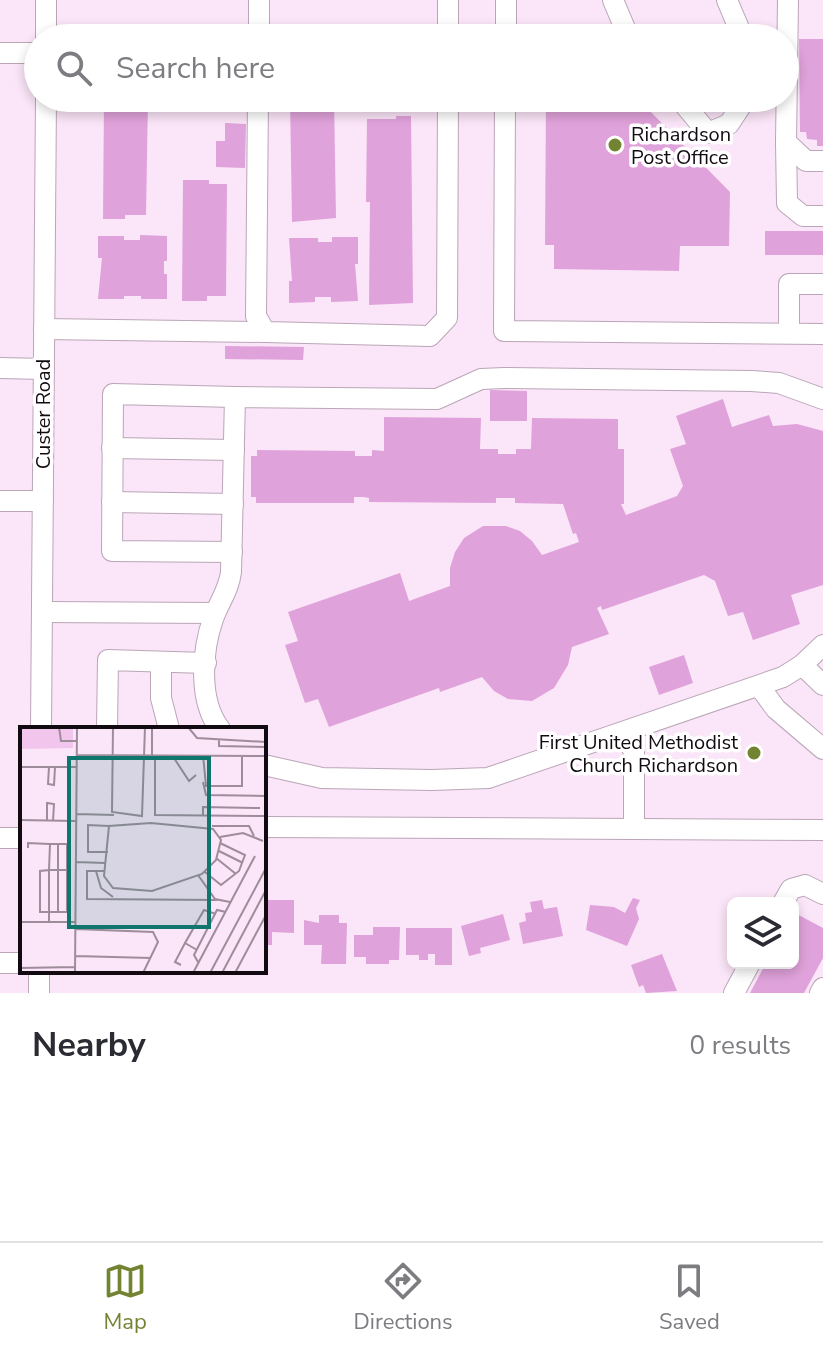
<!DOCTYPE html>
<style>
body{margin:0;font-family:"Nunito Sans",sans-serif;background:#f2f2f3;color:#2b2b33}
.controls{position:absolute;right:24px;bottom:24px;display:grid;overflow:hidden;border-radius:12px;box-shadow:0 4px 12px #0003}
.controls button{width:72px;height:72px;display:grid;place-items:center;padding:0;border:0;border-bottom:2px solid #e1e1e2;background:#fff;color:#2b2b33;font:40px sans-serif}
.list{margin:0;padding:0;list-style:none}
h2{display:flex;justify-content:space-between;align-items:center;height:104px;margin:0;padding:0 32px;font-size:34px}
h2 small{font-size:26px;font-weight:400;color:#7c7c81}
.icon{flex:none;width:44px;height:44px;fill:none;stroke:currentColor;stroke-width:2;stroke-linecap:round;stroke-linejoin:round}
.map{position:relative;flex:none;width:823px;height:993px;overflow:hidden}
.search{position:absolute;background:#fff;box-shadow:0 4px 12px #0003;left:24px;right:24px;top:24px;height:88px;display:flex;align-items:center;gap:20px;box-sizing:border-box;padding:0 28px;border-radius:44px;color:#7c7c81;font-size:30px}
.sheet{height:248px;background:#fff}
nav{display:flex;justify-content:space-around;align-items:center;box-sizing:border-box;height:112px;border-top:2px solid #e1e1e2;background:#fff;font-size:22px;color:#7c7c81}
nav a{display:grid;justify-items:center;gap:4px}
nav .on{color:#728332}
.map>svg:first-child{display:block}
.building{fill:#e0a2da}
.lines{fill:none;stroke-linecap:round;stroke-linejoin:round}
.minor-casing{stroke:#baa6b7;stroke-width:22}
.minor{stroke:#fff;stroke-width:20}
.poi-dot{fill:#728332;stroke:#fff;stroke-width:3}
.labels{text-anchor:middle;stroke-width:7;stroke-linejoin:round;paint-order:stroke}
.poi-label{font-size:20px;fill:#110a10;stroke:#fff;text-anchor:start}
.street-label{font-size:20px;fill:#110a10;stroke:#fff}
.inset-road{fill:none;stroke:#9d8d9b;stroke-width:2}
.view{fill:#0f766e;fill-opacity:0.15;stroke:#0f766e;stroke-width:4}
.inset-edge{fill:none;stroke:#110a10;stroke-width:4}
</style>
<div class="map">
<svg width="823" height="993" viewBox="0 0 823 993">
<rect width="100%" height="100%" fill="#fbe5f8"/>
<g class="building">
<polygon points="128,27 148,27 148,38 104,38 104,33 128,33"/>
<polygon points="314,32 335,33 335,38 314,38"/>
<polygon points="157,33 184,34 183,38 157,38"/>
<polygon points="199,34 225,34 225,38 198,38"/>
<polygon points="799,39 823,39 823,146 817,146 817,140 807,139 806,132 800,132"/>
<polygon points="104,98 148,98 146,215 125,215 125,219 103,219"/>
<polygon points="290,98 334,98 336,218 292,222"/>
<polygon points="546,98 637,98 730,192 729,246 680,246 679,271 554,269 554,245 545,245"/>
<polygon points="396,116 411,116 413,303 369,305 370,202 366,202 367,119 396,119"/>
<polygon points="225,123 246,124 245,168 216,167 216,141 225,141"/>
<polygon points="183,180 209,180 209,184 227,184 226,296 207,296 207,301 182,301"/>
<rect x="765" y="231" width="58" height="24"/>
<polygon points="140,235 167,236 167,261 164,261 164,274 167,274 167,299 141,299 141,296 124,296 124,299 98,299 102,258 98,258 98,236 124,236 124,240 140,240"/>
<polygon points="332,237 358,237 358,264 355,264 358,301 331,302 331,297 315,297 315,302 289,303 289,281 292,281 289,238 318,238 318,242 332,242"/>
<polygon points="225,346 304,347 303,360 225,359"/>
<polygon points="490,390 527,391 527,421 490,421"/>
<polygon points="723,399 732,427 769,415 773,426 797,424 823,431 823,585 791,595 800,624 753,640 743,612 728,616 715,581 704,575 602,610 601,606 597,608 609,634 572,647 568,665 554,688 532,701 508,699 494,691 482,677 440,692 439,688 329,727 318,699 305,703 285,645 298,641 288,612 400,573 409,601 450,586 450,568 455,552 464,538 483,526 506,526 520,531 532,541 542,555 579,542 576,533 573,534 563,504 515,503 515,498 496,498 496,503 369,502 369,498 363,497 354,497 354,503 256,503 256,497 251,497 251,456 257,456 257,450 355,451 355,456 372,456 372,450 384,451 384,417 481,418 480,449 498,449 498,454 516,454 516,449 531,449 532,418 618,419 618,449 624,449 624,504 621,504 626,515 677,496 683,486 670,449 686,444 676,416"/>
<polygon points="684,655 693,683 659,695 649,667"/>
<polygon points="633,898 640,900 636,908 639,919 627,946 586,930 590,905 614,907 625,913"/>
<polygon points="264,900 294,900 294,933 272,932 272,945 264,945"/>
<polygon points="542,900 544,909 557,907 563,936 523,944 519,923 526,921 525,913 532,912 530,902"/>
<polygon points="793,912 823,928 823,958 804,993 750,993 766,963 793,963"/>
<polygon points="503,914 510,940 480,948 481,953 469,956 461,926"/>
<polygon points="319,915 339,915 339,923 347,923 346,964 321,964 322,945 304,945 304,920 319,923"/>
<polygon points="373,927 400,927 399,960 389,960 389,964 366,964 366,957 354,957 354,935 373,935"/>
<polygon points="406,928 452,928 452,965 435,965 435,954 428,954 428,960 419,960 419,955 406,955"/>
<polygon points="662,954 677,991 646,993 643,985 639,987 631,965"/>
</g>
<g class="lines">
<defs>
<g id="minor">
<polyline points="613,0 629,38"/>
<polyline points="727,0 743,38"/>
<polyline points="788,0 786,142 806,161 823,161"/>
<polyline points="627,36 672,35 678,38"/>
<polyline points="46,38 46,0"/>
<polyline points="259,38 259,0"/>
<polyline points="448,38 448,0"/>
<polyline points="506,38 506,0"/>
<polyline points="0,53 38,53"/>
<polyline points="258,98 256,316 265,332 430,336 447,318 448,98"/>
<polyline points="505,98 504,331 823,334"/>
<polyline points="679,98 708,133 729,124 746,98"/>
<polyline points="786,142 787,203 803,216 823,216"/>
<polyline points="44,329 265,332"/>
<polyline points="789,333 789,284 823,284"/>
<polyline points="0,368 44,369"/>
<polyline points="112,448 234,450"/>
<polyline points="0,501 43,501"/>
<polyline points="112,502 233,504"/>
<polyline points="232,552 112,551 113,394 235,397"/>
<polyline points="42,612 215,613"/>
<polyline points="161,662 161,698 169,729"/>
<polyline points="802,665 823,685"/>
<polyline points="759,686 776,709 823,749"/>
<polyline points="41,729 46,98"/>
<polyline points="107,729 108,660 206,663"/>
<path d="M220 729C198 701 202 651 213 619 219 602 229 590 231 572L235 397 437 399 481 379 504 378 752 381 779 383 823 399"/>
<polyline points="624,732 634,752 634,829"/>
<polyline points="264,765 322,778 432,780 488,778 783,677 802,665 823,645"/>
<polyline points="264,827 823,830"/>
<polyline points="0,838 22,838"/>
<polyline points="783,903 791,889 805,885 823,894"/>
<polyline points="0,963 22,963"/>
<polyline points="39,993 39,971"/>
<polyline points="734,993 750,963"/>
<polyline points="820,993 823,988"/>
</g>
</defs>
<use href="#minor" class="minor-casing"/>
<use href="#minor" class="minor"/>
</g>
<g class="poi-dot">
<circle cx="615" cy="145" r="8"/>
<circle cx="754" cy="753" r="8"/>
</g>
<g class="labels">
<g class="poi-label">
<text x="631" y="141">Richardson<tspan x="631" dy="23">Post Office</tspan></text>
<text x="738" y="749" text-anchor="end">First United Methodist<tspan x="738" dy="23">Church Richardson</tspan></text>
</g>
<g class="street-label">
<text transform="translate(43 414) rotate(-90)" y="7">Custer Road</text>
</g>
</g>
<g transform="translate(20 727)">
<rect width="246" height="246" fill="#fbe5f8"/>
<path d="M0 0H53V21L0 22Z" fill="#f2c5ed"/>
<path class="inset-road" d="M39 0 41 14H56M93 0 92 85 122 89 125 0M168 0 177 11 246 15M199 12V19L246 20M57 28 246 29M132 28V0M135 28V88L246 89M152 28 169 54 176 48M183 28 186 59H222V29M0 40H57M29 40 28 57 34 58 35 40M183 55 186 68 246 69M56 87 94 88M183 88V80L240 81M0 93 56 94M27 93V76L34 77 33 94M131 96 193 102 201 113 196 133 182 147 132 164 93 161 84 149 89 99ZM192 99H229L234 109M200 110 223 106 243 114M38 117V185M8 121V116L29 117M199 124 223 136M88 125H68V98L89 99M196 131 216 147M56 135 85 136M47 143H29V185H47V117M76 144 81 161 93 170M84 144H67V172L197 173M185 145 201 158 219 144 225 128 200 116M178 148 195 172 210 175M0 195H55M29 195V185H20V144L29 143 30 117H47M55 202 133 205 138 215 123 246M177 223 165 216 184 183 196 187M55 229 131 231M178 235 174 228 197 183 206 185M161 238 155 235 165 216M0 241 55 240M55 246 57 0M173 246 235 129M190 246 246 141M202 246 246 163M215 246 246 188"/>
<path class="view" d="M49 31H189V200H49Z"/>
<rect width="246" height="246" class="inset-edge"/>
</g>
</svg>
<div class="controls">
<button><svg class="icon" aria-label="layers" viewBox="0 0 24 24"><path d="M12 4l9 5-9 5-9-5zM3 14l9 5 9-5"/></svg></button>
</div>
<div class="search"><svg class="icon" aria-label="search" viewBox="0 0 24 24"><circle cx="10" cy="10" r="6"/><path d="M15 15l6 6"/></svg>Search here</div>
</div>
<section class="sheet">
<h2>Nearby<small>0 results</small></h2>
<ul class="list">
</ul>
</section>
<nav>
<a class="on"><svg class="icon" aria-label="map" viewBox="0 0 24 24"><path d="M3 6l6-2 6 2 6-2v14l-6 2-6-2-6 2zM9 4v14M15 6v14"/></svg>Map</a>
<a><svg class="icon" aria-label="directions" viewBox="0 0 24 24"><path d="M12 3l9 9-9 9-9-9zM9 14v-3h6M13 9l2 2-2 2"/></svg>Directions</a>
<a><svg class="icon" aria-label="saved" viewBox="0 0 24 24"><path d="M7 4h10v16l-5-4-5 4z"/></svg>Saved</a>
</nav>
